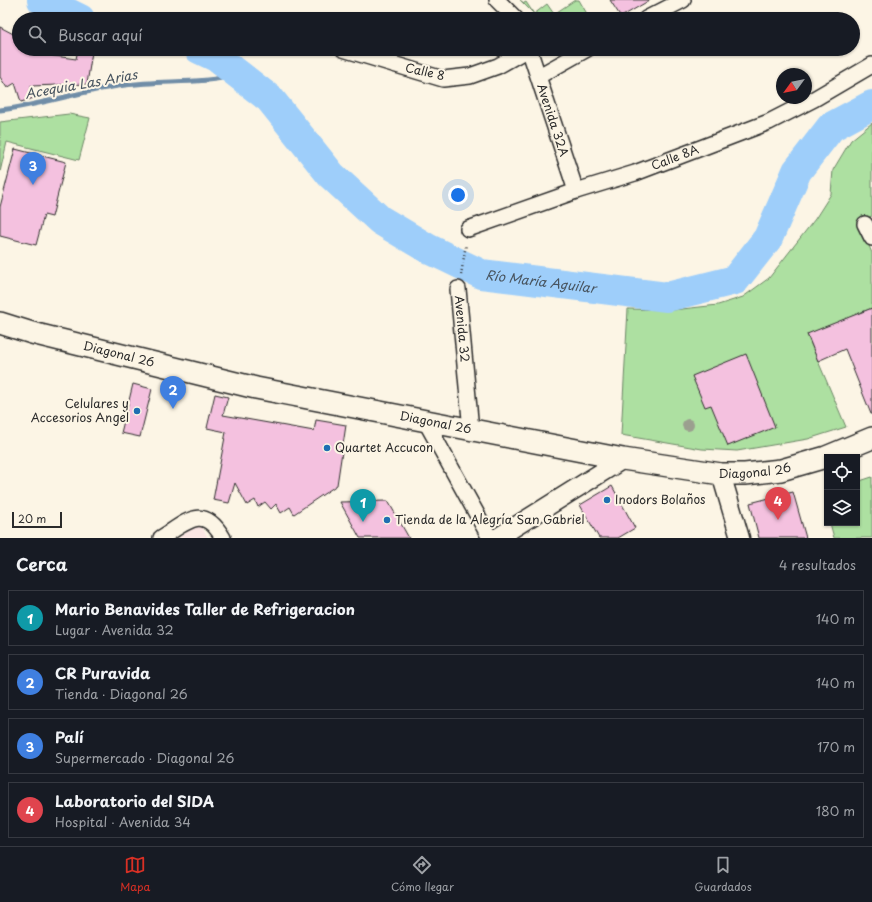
<!DOCTYPE html>
<html lang="es">
<meta charset="utf-8">
<style>
body{margin:0;font-family:"Playpen Sans",sans-serif;background:#20242c;color:#f1f3f6}
.controls{position:absolute;right:12px;bottom:12px;display:grid;overflow:hidden;border-radius:0px;box-shadow:0 1px 3px #0004}
.controls button{width:36px;height:36px;display:grid;place-items:center;padding:0;border:0;border-bottom:1px solid #363941;background:#171b24;color:#f1f3f6;font:20px sans-serif}
.compass{position:absolute;left:776px;top:68px;width:36px;height:36px;border-radius:50%;background:#171b24;box-shadow:0 1px 3px #0004;rotate:237deg}
.scale{position:absolute;left:12px;bottom:10px;width:50px;box-sizing:border-box;padding-left:4px;border:2px solid #2b2b2b;border-top:0;font-size:11px;line-height:14px;white-space:nowrap;color:#2b2b2b;-webkit-text-stroke:3px #fcf5e5;paint-order:stroke}
.you{position:absolute;left:458px;top:195px;width:14px;height:14px;margin:-10px;border:3px solid #fff;border-radius:50%;background:#1a73e8;box-shadow:0 0 0 6px #1a73e833}
.badge{display:grid;place-items:center;width:26px;height:26px;border-radius:50%;background:#d93025;color:#fff;font-size:13px;font-weight:700}
.pin{position:absolute;translate:-50% -33px;filter:drop-shadow(0 1px 2px #0008)}
.pin::after{content:'';position:absolute;top:21px;width:14px;height:12px;background:inherit;clip-path:polygon(0 0,100% 0,50% 100%)}
.list{margin:0;padding:0;list-style:none}
h2{display:flex;justify-content:space-between;align-items:center;height:52px;margin:0;padding:0 16px;font-size:17px}
h2 small{font-size:13px;font-weight:400;color:#9ea1a6}
.list li{display:grid;grid-template-columns:26px 1fr auto;gap:12px;align-items:center;box-sizing:border-box;height:56px;margin:0 8px 8px;padding:0 8px;border:1px solid #363941;border-radius:0px}
.list b{display:block;font-size:15px;white-space:nowrap}
.list p{margin:0;font-size:13px;white-space:nowrap;color:#9ea1a6}
.list em{font-size:13px;font-style:normal;color:#9ea1a6}
.icon{flex:none;width:22px;height:22px;fill:none;stroke:currentColor;stroke-width:2;stroke-linecap:round;stroke-linejoin:round}
.map{position:relative;flex:none;width:872px;height:538px;overflow:hidden}
.search{position:absolute;background:#171b24;box-shadow:0 1px 3px #0004;left:12px;right:12px;top:12px;height:44px;display:flex;align-items:center;gap:10px;box-sizing:border-box;padding:0 14px;border-radius:22px;color:#9ea1a6;font-size:15px}
.sheet{height:308px;background:#171b24}
nav{display:flex;justify-content:space-around;align-items:center;box-sizing:border-box;height:56px;border-top:1px solid #363941;background:#171b24;font-size:11px;color:#9ea1a6}
nav a{display:grid;justify-items:center;gap:2px}
nav .on{color:#d93025}
.map>svg:first-child{display:block}
.built{fill:#fae5e3}
.green{fill:#ade0a1;stroke:#6c8666}
.lines{fill:none;stroke-linecap:round;stroke-linejoin:round}
.stream{stroke:#708da7;stroke-width:5}
.river{stroke:#9ecefa;stroke-width:30}
.building{fill:#f4c1df;stroke:#2b2b2b}
.minor-casing{stroke:#2b2b2b;stroke-width:18}
.tertiary-casing{stroke:#2b2b2b;stroke-width:21}
.secondary-casing{stroke:#2b2b2b;stroke-width:24}
.path{stroke:#2b2b2b;stroke-width:2.5;stroke-dasharray:1 3;stroke-linecap:butt}
.minor{stroke:#fcf5e5;stroke-width:15}
.tertiary{stroke:#fcf5e5;stroke-width:18}
.secondary{stroke:#fcf5e5;stroke-width:21}
.tree{fill:#9b9f8f}
.poi-dot{fill:#1f6fb2;stroke:#fcf5e5;stroke-width:1.5}
.labels{text-anchor:middle;stroke-width:4;stroke-linejoin:round;paint-order:stroke}
.street-label{font-size:12px;fill:#2b2b2b;stroke:#fcf5e5}
.poi-label{font-size:12px;fill:#2b2b2b;stroke:#fcf5e5;text-anchor:start}
.water-label{font-size:13px;font-style:italic;fill:#48545f;stroke:#fcf5e5}
</style>
<div class="map">
<svg width="872" height="538" viewBox="0 0 872 538">
<rect width="100%" height="100%" fill="#fcf5e5"/>
<filter id="ink" filterUnits="userSpaceOnUse"><feTurbulence type="fractalNoise" baseFrequency=".025" numOctaves="2"/><feDisplacementMap in="SourceGraphic" scale="8" xChannelSelector="R" yChannelSelector="G"/><feConvolveMatrix kernelMatrix="1 2 1 2 8 2 1 2 1" color-interpolation-filters="sRGB"/></filter>
<g filter="url(#ink)">
<polygon class="built" points="200,524 208,538 178,538"/>
<g class="green">
<polygon points="520,0 524,3 526,2 534,14 547,4 554,14 575,0 579,0 590,19 539,19"/>
<polygon points="69,114 90,118 79,160 7,142 0,172 0,122"/>
<polygon points="872,123 872,216 859,222 872,253 872,308 807,335 846,427 808,439 737,451 702,449 621,435 628,309 673,310 718,305 743,297 769,278 815,219 831,194 833,170 851,140"/>
<polygon points="872,477 872,538 834,538 830,523 857,523 857,482"/>
</g>
<g class="lines">
<path class="stream" d="M0 110C43 105 83 90 125 85 163 80 201 84 238 75"/>
<g class="river">
<polyline points="42,0 80,19"/>
<path id="s1" d="M199 49 216 57 270 99 331 175 380 220 427 248 481 274 667 297 735 280 768 238 797 171 831 127 872 105"/>
</g>
</g>
<g class="building">
<polygon points="610,0 650,0 621,17"/>
<polygon points="0,27 19,37 19,49 35,49 34,53 76,59 78,49 92,52 87,84 31,86 34,98 21,102 15,83 7,88 0,77"/>
<polygon points="15,149 66,162 52,217 44,215 36,245 0,236 0,207"/>
<polygon points="872,308 872,414 871,414 845,349 818,361 807,334"/>
<polygon points="746,354 775,427 728,446 711,405 705,407 692,376"/>
<polygon points="133,384 152,389 140,437 121,433"/>
<polygon points="215,394 228,397 223,415 314,431 316,420 346,425 337,485 294,514 290,507 281,513 276,504 271,509 265,502 258,507 255,500 247,505 235,483 229,503 213,500 226,432 207,428"/>
<polygon points="612,486 635,528 618,538 599,538 580,505"/>
<polygon points="793,492 806,538 759,538 750,503"/>
<polygon points="388,501 409,538 360,538 340,502"/>
</g>
<g class="lines">
<defs>
<g id="minor">
<polyline points="497,0 516,19"/>
<polyline points="646,19 683,0"/>
<polyline points="343,49 443,79 470,76 498,66 528,49"/>
<path id="s2" d="M529 49 576 191"/>
<polyline points="539,76 587,49"/>
<polyline points="865,224 872,238"/>
<path id="s3" d="M468 229 576 191 635 173 769 122 814 99 872 65"/>
<path id="s4" d="M458 289 471 430"/>
<polyline points="426,422 490,538"/>
<path d="M161 538C187 522 203 503 223 538"/>
</g>
<g id="tertiary">
<polyline points="721,474 740,538"/>
<polyline points="497,538 623,459"/>
</g>
<g id="secondary">
<path id="s5" d="M0 323 32 333 256 388 623 459 721 474H745L781 470 826 457 872 438"/>
</g>
</defs>
<use href="#minor" class="minor-casing"/>
<use href="#tertiary" class="tertiary-casing"/>
<use href="#secondary" class="secondary-casing"/>
<polyline class="path" points="461,275 466,244"/>
<use href="#minor" class="minor"/>
<use href="#tertiary" class="tertiary"/>
<use href="#secondary" class="secondary"/>
</g>
<circle class="tree" cx="688" cy="425" r="6"/>
</g>
<g class="poi-dot">
<circle cx="137" cy="411" r="4"/>
<circle cx="327" cy="448" r="4"/>
<circle cx="607" cy="500" r="4"/>
<circle cx="387" cy="520" r="4"/>
</g>
<g class="labels">
<g class="street-label">
<text transform="translate(425 72) rotate(13)" y="4">Calle 8</text>
<text dy="4" stroke="none"><textPath href="#s2" startOffset="75">Avenida 32A</textPath></text>
<text dy="4" stroke="none"><textPath href="#s3" startOffset="219">Calle 8A</textPath></text>
<text dy="4" stroke="none"><textPath href="#s4" startOffset="40">Avenida 32</textPath></text>
<text dy="4" stroke="none"><textPath href="#s5" startOffset="123">Diagonal 26</textPath></text>
<text dy="4" stroke="none"><textPath href="#s5" startOffset="447">Diagonal 26</textPath></text>
<text dy="4" stroke="none"><textPath href="#s5" startOffset="771">Diagonal 26</textPath></text>
</g>
<g class="poi-label">
<text x="129" y="408" text-anchor="end">Celulares y<tspan x="129" dy="14">Accesorios Angel</tspan></text>
<text x="335" y="452">Quartet Accucon</text>
<text x="615" y="504">Inodors Bolaños</text>
<text x="395" y="524">Tienda de la Alegría San Gabriel</text>
</g>
<g class="water-label">
<text transform="translate(81 84) rotate(-10)" y="5">Acequia Las Arias</text>
<text dy="5" stroke="none"><textPath href="#s1" startOffset="426">Río María Aguilar</textPath></text>
</g>
</g>
</svg>
<div class="controls">
<button><svg class="icon" aria-label="locate" viewBox="0 0 24 24"><circle cx="12" cy="12" r="6"/><path d="M12 2v4M12 18v4M2 12h4M18 12h4"/></svg></button>
<button><svg class="icon" aria-label="layers" viewBox="0 0 24 24"><path d="M12 4l9 5-9 5-9-5zM3 14l9 5 9-5"/></svg></button>
</div>
<svg class="compass" viewBox="-18 -18 36 36"><path d="M0-13l5 13h-10z" fill="#e53935"/><path d="M0 13l5-13h-10z" fill="#9ea1a6"/></svg>
<div class="scale">20 m</div>
<div class="you"></div>
<div class="pin badge" style="left:363px;top:522px;background:#0f9aa8">1</div>
<div class="pin badge" style="left:173px;top:409px;background:#3f7fe0">2</div>
<div class="pin badge" style="left:33px;top:185px;background:#3f7fe0">3</div>
<div class="pin badge" style="left:778px;top:520px;background:#e0444e">4</div>
<div class="search"><svg class="icon" aria-label="search" viewBox="0 0 24 24"><circle cx="10" cy="10" r="6"/><path d="M15 15l6 6"/></svg>Buscar aquí</div>
</div>
<section class="sheet">
<h2>Cerca<small>4 resultados</small></h2>
<ul class="list">
<li><span class="badge" style="background:#0f9aa8">1</span><div><b>Mario Benavides Taller de Refrigeracion</b><p>Lugar · Avenida 32</p></div><em>140 m</em></li>
<li><span class="badge" style="background:#3f7fe0">2</span><div><b>CR Puravida</b><p>Tienda · Diagonal 26</p></div><em>140 m</em></li>
<li><span class="badge" style="background:#3f7fe0">3</span><div><b>Palí</b><p>Supermercado · Diagonal 26</p></div><em>170 m</em></li>
<li><span class="badge" style="background:#e0444e">4</span><div><b>Laboratorio del SIDA</b><p>Hospital · Avenida 34</p></div><em>180 m</em></li>
</ul>
</section>
<nav>
<a class="on"><svg class="icon" aria-label="map" viewBox="0 0 24 24"><path d="M3 6l6-2 6 2 6-2v14l-6 2-6-2-6 2zM9 4v14M15 6v14"/></svg>Mapa</a>
<a><svg class="icon" aria-label="directions" viewBox="0 0 24 24"><path d="M12 3l9 9-9 9-9-9zM9 14v-3h6M13 9l2 2-2 2"/></svg>Cómo llegar</a>
<a><svg class="icon" aria-label="saved" viewBox="0 0 24 24"><path d="M7 4h10v16l-5-4-5 4z"/></svg>Guardados</a>
</nav>
